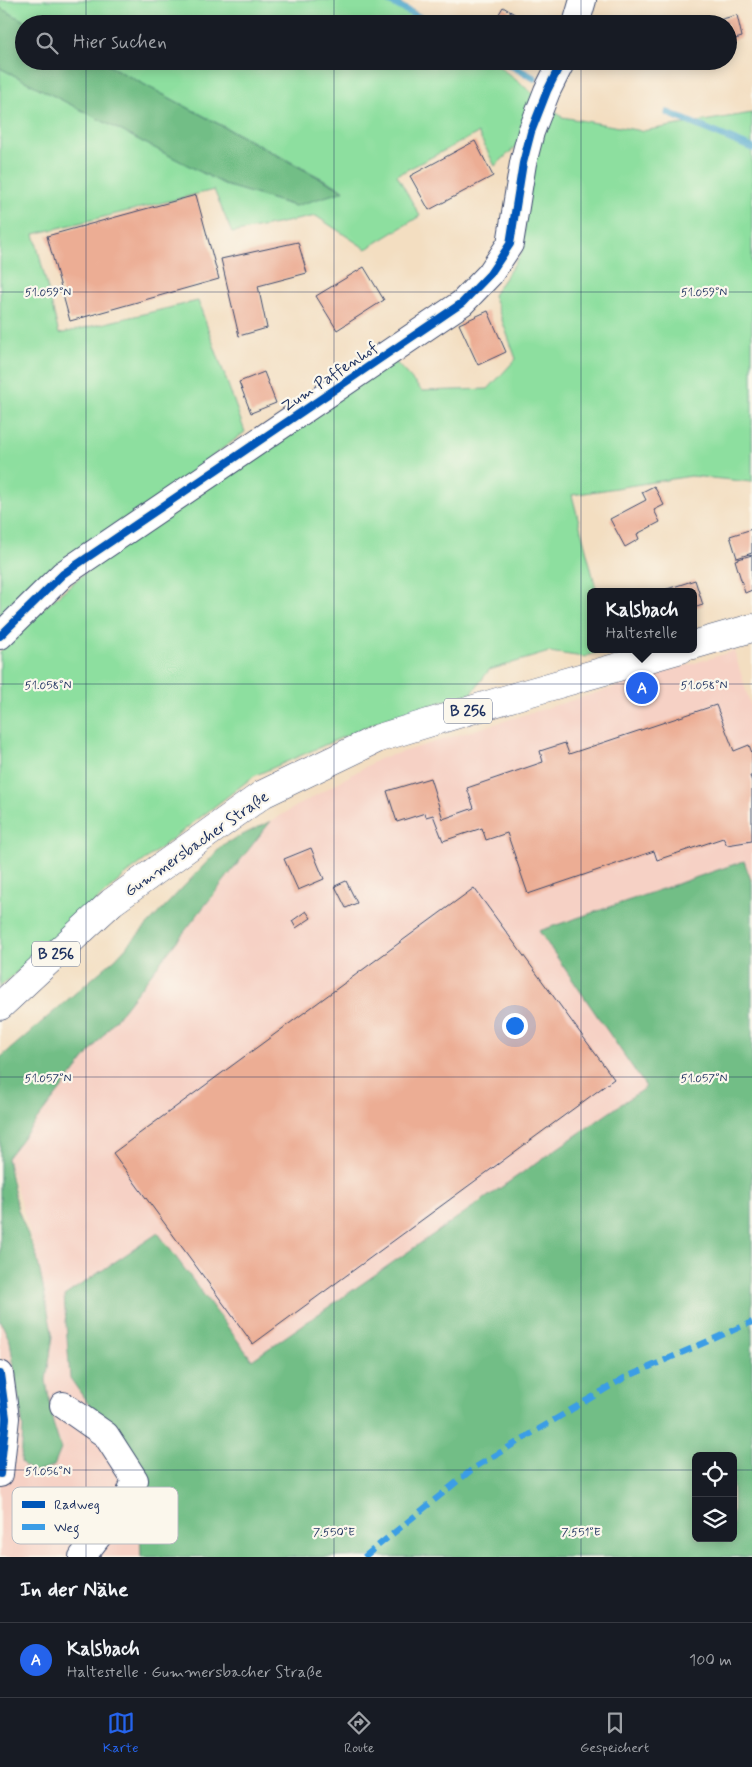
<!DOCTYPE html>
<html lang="de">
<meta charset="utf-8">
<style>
body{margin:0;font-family:Mynerve,sans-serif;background:#20242c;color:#f1f3f6}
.controls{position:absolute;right:15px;bottom:15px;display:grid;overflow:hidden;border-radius:8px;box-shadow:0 2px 12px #0003}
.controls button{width:45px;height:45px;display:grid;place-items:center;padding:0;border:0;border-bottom:1px solid #363941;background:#171b24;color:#f1f3f6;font:25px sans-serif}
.you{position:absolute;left:514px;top:1025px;width:18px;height:18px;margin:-12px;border:4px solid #fff;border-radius:50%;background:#1a73e8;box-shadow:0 0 0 8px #1a73e833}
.badge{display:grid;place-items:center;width:32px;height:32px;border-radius:50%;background:#2563eb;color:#fff;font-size:16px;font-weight:700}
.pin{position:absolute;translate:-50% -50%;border:2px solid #fff;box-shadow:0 1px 5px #0006}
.popup{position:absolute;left:587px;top:588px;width:110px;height:65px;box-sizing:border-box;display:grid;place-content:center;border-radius:8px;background:#171b24;filter:drop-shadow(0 1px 4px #0005);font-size:16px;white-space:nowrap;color:#9ea1a6}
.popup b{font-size:19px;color:#f1f3f6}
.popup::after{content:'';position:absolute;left:50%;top:100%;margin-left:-10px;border:10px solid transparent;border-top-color:#171b24}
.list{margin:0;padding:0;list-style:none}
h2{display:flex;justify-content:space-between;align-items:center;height:65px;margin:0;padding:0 20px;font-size:21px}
h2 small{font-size:16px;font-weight:400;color:#9ea1a6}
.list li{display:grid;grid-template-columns:32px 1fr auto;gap:15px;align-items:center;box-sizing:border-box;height:75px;padding:0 20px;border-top:1px solid #363941}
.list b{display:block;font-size:19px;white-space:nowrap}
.list p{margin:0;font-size:16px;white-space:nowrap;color:#9ea1a6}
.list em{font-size:16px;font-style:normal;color:#9ea1a6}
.icon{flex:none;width:28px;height:28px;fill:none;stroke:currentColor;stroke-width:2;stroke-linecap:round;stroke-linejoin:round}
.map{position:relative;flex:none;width:752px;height:1557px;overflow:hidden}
.search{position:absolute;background:#171b24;box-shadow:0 2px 12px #0003;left:15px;right:15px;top:15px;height:55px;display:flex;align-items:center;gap:12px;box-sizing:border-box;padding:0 18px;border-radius:28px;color:#9ea1a6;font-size:19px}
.sheet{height:140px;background:#171b24}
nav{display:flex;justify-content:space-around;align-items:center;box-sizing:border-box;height:70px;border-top:1px solid #363941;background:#171b24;font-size:14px;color:#9ea1a6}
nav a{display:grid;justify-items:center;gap:2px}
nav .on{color:#2563eb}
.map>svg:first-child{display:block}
.built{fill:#f6d1c5}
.green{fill:#8ddf9f;stroke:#54877e}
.forest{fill:#72be86;stroke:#467672;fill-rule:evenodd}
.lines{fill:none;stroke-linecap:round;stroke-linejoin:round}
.stream{stroke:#51a9ce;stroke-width:7}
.building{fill:#ecad94}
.minor-casing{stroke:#3b496d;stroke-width:28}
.major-casing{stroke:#3b496d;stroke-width:29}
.minor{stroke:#fff;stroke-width:26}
.major{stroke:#fff;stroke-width:28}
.quiet{stroke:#3b9de6;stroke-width:6;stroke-dasharray:12 6;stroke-linecap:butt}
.cycleway-casing{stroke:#fbf7ec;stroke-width:11}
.cycleway{stroke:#0057b8;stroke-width:8}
.ticks{fill:none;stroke:#1b2f5e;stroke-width:1;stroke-opacity:0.45}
.labels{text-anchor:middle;stroke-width:4.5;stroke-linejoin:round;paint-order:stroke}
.shield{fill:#fbf7ec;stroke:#5e6b89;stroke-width:1}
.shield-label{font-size:15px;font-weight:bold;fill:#1b2f5e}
.street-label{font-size:16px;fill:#1b2f5e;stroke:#fbf7ec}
.key{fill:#fbf7ec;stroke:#b8bbc1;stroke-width:1}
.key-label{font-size:14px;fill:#1b2f5e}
.ticks-label{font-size:12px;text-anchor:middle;fill:#1b2f5e;stroke:#fbf7ec;stroke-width:4.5;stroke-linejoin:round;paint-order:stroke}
</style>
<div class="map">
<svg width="752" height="1557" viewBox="0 0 752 1557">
<rect width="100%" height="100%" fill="#fbf7ec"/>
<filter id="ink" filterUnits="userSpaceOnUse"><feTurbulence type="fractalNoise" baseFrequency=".02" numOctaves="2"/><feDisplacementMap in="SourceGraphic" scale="10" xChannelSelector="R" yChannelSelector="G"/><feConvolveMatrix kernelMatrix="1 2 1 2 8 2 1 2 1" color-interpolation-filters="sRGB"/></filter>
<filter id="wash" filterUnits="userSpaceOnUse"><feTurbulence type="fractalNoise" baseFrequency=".0096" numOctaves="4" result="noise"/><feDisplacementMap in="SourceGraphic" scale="20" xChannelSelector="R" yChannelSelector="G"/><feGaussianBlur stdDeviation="1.12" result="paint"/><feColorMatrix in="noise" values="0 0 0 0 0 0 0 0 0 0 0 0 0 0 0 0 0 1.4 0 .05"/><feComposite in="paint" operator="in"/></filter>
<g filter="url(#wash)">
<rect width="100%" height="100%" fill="#f3dec1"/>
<polygon class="built" points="734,651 752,710 752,883 744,861 539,931 646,1087 252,1360 158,1233 98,1416 138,1475 141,1557 0,1557 0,1320 10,1341 23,1428 21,1462 61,1449 53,1423 46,1380 53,1337 37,1256 7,1158 271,821 379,759"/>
<g class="green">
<polygon points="0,0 395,0 437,24 30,24 0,8"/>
<polygon points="100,61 492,61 536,96 522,141 495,166 478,133 397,175 420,216 366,249 316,216 232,233 214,190 34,234 59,334 198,301 245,432 30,593 0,625 0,68 228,186 294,206 344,190"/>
<polygon points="549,107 562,117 642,131 752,113 752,482 691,476 572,495 597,592 591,592 591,649 606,649 584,657 549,652 489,670 472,693 384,719 254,776 124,876 0,987 0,652 18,630 121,542 392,358 422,391 488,389 516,359 493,295 522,253 533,156"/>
</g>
<g class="forest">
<polygon points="0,8 30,24 24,24 24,61 100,61 344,191 295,206 228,186 0,68"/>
<path d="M271 821 7 1158 18 1210 37 1257 53 1337 46 1380 53 1423 61 1449 54 1466C40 1472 32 1475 21 1462L23 1428 10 1341 0 1320V1058L115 959 224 844Z"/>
<path d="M744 861 752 883V1557H141L138 1475 70 1378 64 1296 158 1233 252 1360 646 1087 539 931ZM696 1456H733V1538H696Z"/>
</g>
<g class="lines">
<g class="stream">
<polyline points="387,0 432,24"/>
<polyline points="503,61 534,78"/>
<polyline points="668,113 752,148"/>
</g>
</g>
<g id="blocks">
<g class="building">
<polygon points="503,7 531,24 493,24"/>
<polygon points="737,15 742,37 728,41 728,24 704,24"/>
<polygon points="475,141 493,176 429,210 410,176"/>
<polygon points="196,195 219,279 70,321 47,236"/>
<polygon points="298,242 307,273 258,286 267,328 239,336 221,259"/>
<polygon points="364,267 384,300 337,330 316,296"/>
<polygon points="488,311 506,352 478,365 459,324"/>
<polygon points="264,372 276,403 251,413 239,382"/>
<polygon points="654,486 664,505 654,510 660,522 637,534 639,539 625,547 610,519 646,500 642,492"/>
<polygon points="752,529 752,553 737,558 730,536"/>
<polygon points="752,555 752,590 745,593 735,560"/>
<polygon points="695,580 703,605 693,608 693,592 658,592"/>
<polygon points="716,705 734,751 749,745 752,753 752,776 750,776 752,782 752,841 727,845 723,838 657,860 654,851 528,894 507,833 486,840 482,828 443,841 433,815 426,817 425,813 397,822 387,791 430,778 443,819 474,808 467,788 543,762 540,751 565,743 569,754"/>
<polygon points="311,848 324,879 298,890 284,859"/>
<polygon points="346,881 357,903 346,908 335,886"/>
<polygon points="474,888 614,1079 253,1344 113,1153"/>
<polygon points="306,911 311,918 296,928 292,921"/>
</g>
</g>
</g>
<g filter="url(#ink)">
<use href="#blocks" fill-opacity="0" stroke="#3b496d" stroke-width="1"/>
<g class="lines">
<defs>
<g id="minor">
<polyline points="576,24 583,0"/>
<polyline points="0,636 63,574 462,303 490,274 510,244 523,163 531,132 547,91 562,61"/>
<polyline points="0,1374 6,1418 0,1474"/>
<polyline points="63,1405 106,1435 135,1480 128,1498 82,1557"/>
</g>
<g id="major">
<polyline points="693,645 752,628"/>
<polyline points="0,1006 112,902 263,794 379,738 517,696 681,649"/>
</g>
</defs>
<use href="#minor" class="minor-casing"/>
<use href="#major" class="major-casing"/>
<use href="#minor" class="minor"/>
<use href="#major" class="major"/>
<polyline class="quiet" points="364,1557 474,1468 624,1378 752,1322"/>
<defs>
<g id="cycleway">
<polyline points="0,636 63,574 462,303 490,274 510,244 523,163 531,132 547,91 562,61"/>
<polyline points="0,1374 6,1418 0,1474"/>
</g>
</defs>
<use href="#cycleway" class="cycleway-casing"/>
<use href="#cycleway" class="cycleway"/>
</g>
</g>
<path class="ticks" d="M86 0V24M334 0V24M581 0V24M86 61V1557M334 61V1557M581 61V1557M0 292H752M0 684H752M0 1077H752M0 1470H696M733 1470H752"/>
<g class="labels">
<g class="shield">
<rect x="444" y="698.5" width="48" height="25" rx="4"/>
<rect x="32" y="941.5" width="48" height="25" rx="4"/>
</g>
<g class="shield-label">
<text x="468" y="716">B 256</text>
<text x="56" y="959">B 256</text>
</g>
<g class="street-label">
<text transform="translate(329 376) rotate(-34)" y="6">Zum Paffenhof</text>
<text transform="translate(196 843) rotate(-35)" y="6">Gummersbacher Straße</text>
</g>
</g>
<rect x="12" y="1487" width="166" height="57" rx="8" class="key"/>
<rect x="22" y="1501" width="23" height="7" fill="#0057b8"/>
<rect x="22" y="1524" width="23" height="6" fill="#3b9de6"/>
<g class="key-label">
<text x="54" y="1509">Radweg</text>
<text x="54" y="1532">Weg</text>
</g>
<g class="ticks-label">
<text x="48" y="296">51.059°N</text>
<text x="704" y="296">51.059°N</text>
<text x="48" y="689">51.058°N</text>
<text x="704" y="689">51.058°N</text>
<text x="48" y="1082">51.057°N</text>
<text x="704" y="1082">51.057°N</text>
<text x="48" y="1475">51.056°N</text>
<text x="334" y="1536">7.550°E</text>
<text x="581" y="1536">7.551°E</text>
</g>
</svg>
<div class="controls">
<button><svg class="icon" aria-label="locate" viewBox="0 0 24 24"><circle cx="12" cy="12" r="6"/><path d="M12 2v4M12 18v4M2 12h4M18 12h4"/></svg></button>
<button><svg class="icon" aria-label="layers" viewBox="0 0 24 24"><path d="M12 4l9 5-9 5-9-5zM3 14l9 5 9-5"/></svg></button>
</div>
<div class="you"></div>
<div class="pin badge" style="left:642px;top:688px">A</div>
<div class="popup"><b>Kalsbach</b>Haltestelle</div>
<div class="search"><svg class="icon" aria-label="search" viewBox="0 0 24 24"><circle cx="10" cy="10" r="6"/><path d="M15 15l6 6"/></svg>Hier suchen</div>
</div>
<section class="sheet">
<h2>In der Nähe<small></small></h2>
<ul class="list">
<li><span class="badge">A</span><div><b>Kalsbach</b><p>Haltestelle · Gummersbacher Straße</p></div><em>100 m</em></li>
</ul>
</section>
<nav>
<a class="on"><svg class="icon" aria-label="map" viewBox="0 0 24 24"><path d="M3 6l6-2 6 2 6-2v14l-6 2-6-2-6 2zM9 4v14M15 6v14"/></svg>Karte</a>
<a><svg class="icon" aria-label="directions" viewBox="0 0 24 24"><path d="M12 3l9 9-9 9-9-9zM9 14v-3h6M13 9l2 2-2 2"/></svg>Route</a>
<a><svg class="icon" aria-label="saved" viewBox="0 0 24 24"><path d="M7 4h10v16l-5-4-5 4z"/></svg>Gespeichert</a>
</nav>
